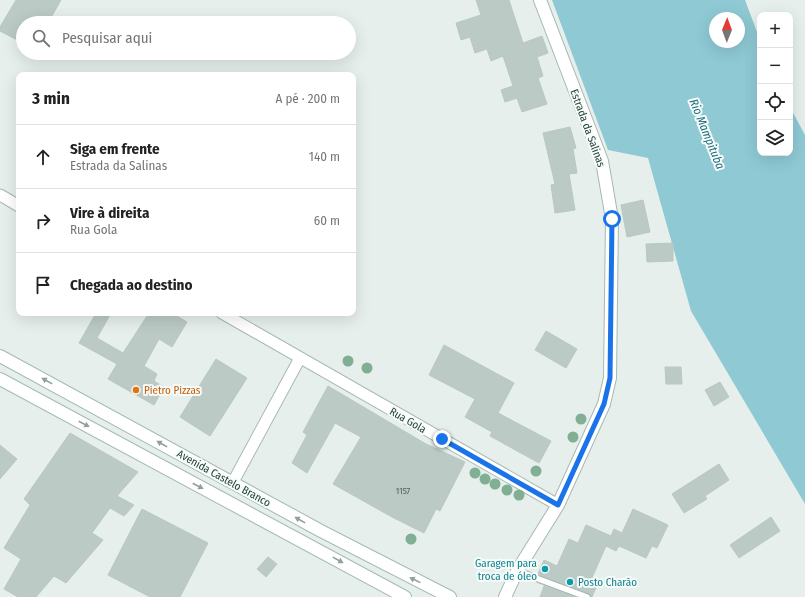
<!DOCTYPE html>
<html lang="pt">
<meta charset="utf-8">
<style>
body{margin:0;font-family:"Fira Sans Condensed",sans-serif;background:#f2f2f2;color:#222}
.controls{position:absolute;right:12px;top:12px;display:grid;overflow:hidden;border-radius:8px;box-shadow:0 4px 16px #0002}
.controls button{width:36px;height:36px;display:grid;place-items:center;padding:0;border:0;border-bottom:1px solid #e0e0e0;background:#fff;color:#222;font:20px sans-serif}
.compass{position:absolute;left:709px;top:12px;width:36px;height:36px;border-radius:50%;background:#fff;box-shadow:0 4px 16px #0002;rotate:1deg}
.stop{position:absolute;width:12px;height:12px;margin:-9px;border:3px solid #1a73e8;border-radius:50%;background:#fff}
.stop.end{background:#1a73e8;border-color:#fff;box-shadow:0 1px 4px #0008}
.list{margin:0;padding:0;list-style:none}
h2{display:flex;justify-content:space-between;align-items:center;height:52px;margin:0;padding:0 16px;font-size:17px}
h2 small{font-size:13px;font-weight:400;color:#767676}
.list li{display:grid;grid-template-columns:26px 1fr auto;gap:12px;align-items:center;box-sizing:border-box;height:64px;padding:0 16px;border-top:1px solid #e0e0e0}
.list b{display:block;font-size:15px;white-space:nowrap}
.list p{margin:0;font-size:13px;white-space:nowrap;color:#767676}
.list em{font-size:13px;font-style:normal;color:#767676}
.icon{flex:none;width:22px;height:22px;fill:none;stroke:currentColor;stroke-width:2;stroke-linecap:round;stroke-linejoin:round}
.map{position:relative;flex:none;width:805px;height:597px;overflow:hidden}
.search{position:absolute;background:#fff;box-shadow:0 4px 16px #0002;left:16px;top:16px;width:340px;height:44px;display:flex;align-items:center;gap:10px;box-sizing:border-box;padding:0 14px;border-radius:22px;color:#767676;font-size:15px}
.panel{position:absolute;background:#fff;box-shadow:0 4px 16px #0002;left:16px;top:72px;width:340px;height:244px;border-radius:8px}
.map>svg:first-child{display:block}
.water{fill:#8ec9d4;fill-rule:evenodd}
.building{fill:#bbcac4;stroke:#b8c9c2}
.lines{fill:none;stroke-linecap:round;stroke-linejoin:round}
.service-casing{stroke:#a8b8b2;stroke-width:8}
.minor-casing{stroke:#a8b8b2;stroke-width:13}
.tertiary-casing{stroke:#a8b8b2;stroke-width:14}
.secondary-casing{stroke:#a4bbb3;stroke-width:14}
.service{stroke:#fff;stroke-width:5.5}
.minor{stroke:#fff;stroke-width:11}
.tertiary{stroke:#fff;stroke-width:12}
.secondary{stroke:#fff;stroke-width:12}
.tree{fill:#80af93}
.oneway{fill:#92a09c}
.route{stroke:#1a73e8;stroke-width:5}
.food-dot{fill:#e8710a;stroke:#f7fbf9;stroke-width:1.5}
.culture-dot{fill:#0f9aa8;stroke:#f7fbf9;stroke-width:1.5}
.labels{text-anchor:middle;stroke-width:4;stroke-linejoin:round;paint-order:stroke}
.number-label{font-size:9px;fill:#4a645c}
.street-label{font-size:11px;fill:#24423a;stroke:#f7fbf9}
.food-label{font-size:11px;fill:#c56008;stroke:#f7fbf9;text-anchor:start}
.culture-label{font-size:11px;fill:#0d838f;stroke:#f7fbf9;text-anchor:end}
.water-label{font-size:12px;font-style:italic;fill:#1c6f80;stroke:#f7fbf9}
</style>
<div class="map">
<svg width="805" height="597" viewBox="0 0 805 597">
<rect width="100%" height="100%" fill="#e6efeb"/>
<path class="water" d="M552 0H745L760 40V153H790V107L805 135V504L691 311 648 158 608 150ZM715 18H739V42H715Z"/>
<g class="building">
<polygon points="16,0 61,0 48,23 23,23 23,43 0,31 0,27"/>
<polygon points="476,0 509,0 523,43 542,36 548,53 537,57 543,76 538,78 547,104 522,112 517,98 505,102 501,90 513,86 503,56 491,61 487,49 475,53 470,37 461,40 456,23 481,15"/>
<polygon points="570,127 576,148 573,149 577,173 569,174 575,210 555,213 551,185 555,184 543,133"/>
<polygon points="643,200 650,232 627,237 621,205"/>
<polygon points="673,243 673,261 647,262 646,244"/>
<polygon points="96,313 111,313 97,338 123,353 149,313 172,313 187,322 172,347 159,339 144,366 157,374 154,381 164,387 154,405 108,379 117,364 79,343"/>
<polygon points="546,331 577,349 566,368 535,350"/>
<polygon points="444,345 514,383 498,413 551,441 539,463 490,436 492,432 465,417 475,399 429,375"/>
<polygon points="216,359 247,378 210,436 180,417"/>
<polygon points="665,367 681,367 682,384 666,384"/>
<polygon points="720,382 729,397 714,406 705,390"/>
<polygon points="328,386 426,444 465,462 440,511 436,509 424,533 392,517 333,484 361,437 335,423 307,473 292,463 307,435 303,432"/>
<polygon points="70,433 138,472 117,496 134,505 124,516 110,508 92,533 103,540 66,583 54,576 36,597 18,597 4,589 21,559 4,548 30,505 24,499"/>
<polygon points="0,445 17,459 0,479"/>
<polygon points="719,464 729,480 705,496 707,499 684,513 672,494"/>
<polygon points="142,509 208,543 180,597 150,597 108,575"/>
<polygon points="633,509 668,525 657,548 652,546 646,558 619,546 616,551 606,546 591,580 598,583 592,597 588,593 538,574 544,560 557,566 569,539 578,543 586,525 611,536 614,529 622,533"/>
<polygon points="771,517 780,531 739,558 730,545"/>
<polygon points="268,557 277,564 266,577 257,569"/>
<polygon points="544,586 575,597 540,597"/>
</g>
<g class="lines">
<defs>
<polyline id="service" points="517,571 587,597"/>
<g id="minor">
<polyline points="0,195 19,206"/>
<polyline points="222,313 558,505"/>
<polyline points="233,482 300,358"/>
</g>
<polyline id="tertiary" points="505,597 517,571 558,505 604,404 610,378 612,219 602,161 540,0"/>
<g id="secondary">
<polyline points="0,356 321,531 450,597"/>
<polyline points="0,379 405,597"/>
</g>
</defs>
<use href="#service" class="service-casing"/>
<use href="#minor" class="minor-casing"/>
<use href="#tertiary" class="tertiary-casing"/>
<use href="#secondary" class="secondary-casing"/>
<use href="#service" class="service"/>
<use href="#minor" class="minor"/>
<use href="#tertiary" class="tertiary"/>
<use href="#secondary" class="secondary"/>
</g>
<g class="tree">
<circle cx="348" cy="361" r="5.5"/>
<circle cx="367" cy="368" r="5.5"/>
<circle cx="581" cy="419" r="5.5"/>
<circle cx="573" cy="437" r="5.5"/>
<circle cx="536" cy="471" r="5.5"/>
<circle cx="475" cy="473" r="5.5"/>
<circle cx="485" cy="479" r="5.5"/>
<circle cx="495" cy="484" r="5.5"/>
<circle cx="507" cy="490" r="5.5"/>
<circle cx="519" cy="495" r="5.5"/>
<circle cx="411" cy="539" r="5.5"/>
</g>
<defs><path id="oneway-solid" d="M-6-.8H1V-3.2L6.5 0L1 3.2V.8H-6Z"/></defs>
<g class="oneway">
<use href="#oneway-solid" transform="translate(47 381) rotate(-151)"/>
<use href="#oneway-solid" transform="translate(84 424) rotate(28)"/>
<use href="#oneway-solid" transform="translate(162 444) rotate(-151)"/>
<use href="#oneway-solid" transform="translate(198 486) rotate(28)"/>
<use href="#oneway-solid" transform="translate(300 520) rotate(-151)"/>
<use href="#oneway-solid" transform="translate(338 560) rotate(29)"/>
<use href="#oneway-solid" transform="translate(415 580) rotate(-154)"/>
</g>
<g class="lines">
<polyline class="route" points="442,439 558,505 604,404 610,378 612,219"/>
</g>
<circle class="food-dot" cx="136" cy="390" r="4"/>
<g class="culture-dot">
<circle cx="545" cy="569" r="4"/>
<circle cx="570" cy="582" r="4"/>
</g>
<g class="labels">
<g class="number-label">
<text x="403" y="494">1157</text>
</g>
<g class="street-label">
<text transform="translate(588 128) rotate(70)" y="4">Estrada da Salinas</text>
<text transform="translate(408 420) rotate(30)" y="4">Rua Gola</text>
<text transform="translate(224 478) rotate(29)" y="4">Avenida Castelo Branco</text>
</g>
<g class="food-label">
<text x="144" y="394">Pietro Pizzas</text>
</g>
<g class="culture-label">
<text x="537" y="567">Garagem para<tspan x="537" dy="13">troca de óleo</tspan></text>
<text x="578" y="586" text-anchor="start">Posto Charão</text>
</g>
<g class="water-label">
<text transform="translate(707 134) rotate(68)" y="4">Rio Mampituba</text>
</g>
</g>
</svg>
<div class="controls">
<button>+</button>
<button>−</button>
<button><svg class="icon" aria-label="locate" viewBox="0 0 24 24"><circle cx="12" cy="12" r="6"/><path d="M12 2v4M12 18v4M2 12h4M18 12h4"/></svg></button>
<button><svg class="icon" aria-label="layers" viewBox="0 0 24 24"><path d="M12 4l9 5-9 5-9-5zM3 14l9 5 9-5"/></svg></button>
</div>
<svg class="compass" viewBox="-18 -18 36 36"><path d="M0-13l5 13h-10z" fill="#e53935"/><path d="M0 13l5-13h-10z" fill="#767676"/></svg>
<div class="stop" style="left:612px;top:219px"></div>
<div class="stop end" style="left:442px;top:439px"></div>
<div class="search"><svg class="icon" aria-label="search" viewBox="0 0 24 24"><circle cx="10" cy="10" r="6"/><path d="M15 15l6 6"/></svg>Pesquisar aqui</div>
<section class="panel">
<h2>3 min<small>A pé · 200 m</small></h2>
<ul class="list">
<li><svg class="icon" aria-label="ahead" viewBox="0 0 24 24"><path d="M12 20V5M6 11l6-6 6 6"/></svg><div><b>Siga em frente</b><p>Estrada da Salinas</p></div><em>140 m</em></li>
<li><svg class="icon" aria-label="right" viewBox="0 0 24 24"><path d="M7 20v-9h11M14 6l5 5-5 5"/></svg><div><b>Vire à direita</b><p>Rua Gola</p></div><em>60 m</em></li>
<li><svg class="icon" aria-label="arrive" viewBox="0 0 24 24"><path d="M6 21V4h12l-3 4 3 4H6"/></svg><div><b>Chegada ao destino</b></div></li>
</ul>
</section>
</div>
